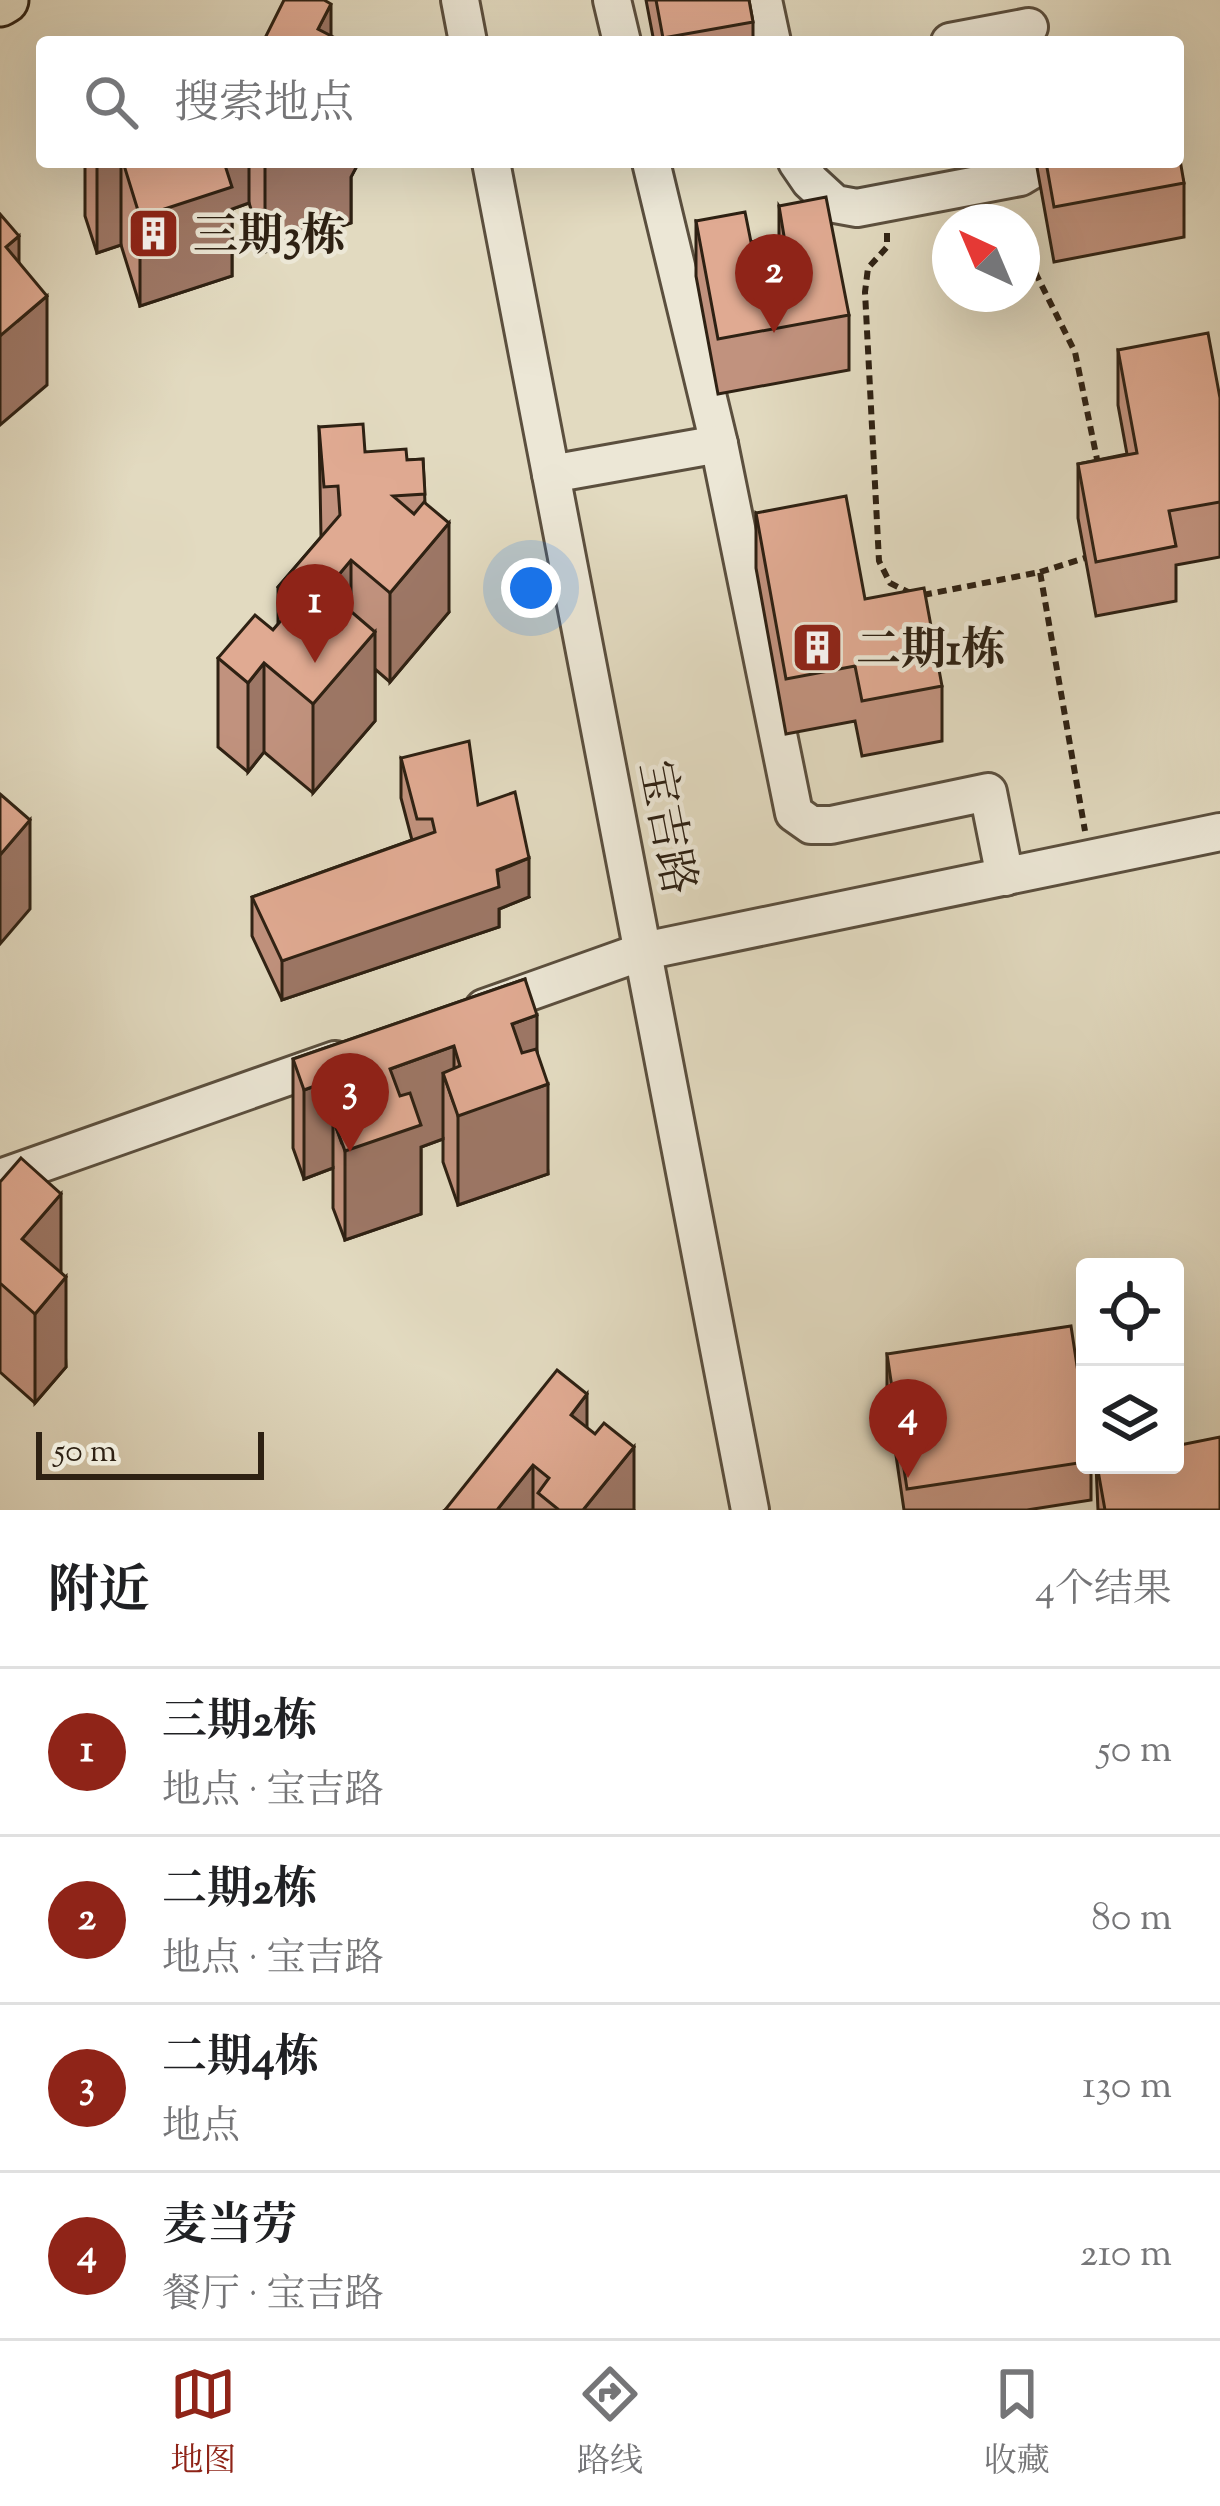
<!DOCTYPE html>
<html lang="zh">
<meta charset="utf-8">
<style>
body{margin:0;font-family:"Sorts Mill Goudy","Noto Serif SC",serif;background:#f2f2f2;color:#202124}
.controls{position:absolute;right:36px;bottom:36px;display:grid;overflow:hidden;border-radius:12px;box-shadow:0 12px 48px #0002}
.controls button{width:108px;height:108px;display:grid;place-items:center;padding:0;border:0;border-bottom:3px solid #e0e0e0;background:#fff;color:#202124;font:60px sans-serif}
.compass{position:absolute;left:932px;top:204px;width:108px;height:108px;border-radius:50%;background:#fff;box-shadow:0 12px 48px #0002;rotate:316deg}
.scale{position:absolute;left:36px;bottom:30px;width:228px;box-sizing:border-box;padding-left:12px;border:6px solid #2e2113;border-top:0;font-size:33px;line-height:42px;white-space:nowrap;color:#2e2113;-webkit-text-stroke:9px #ece7d6;paint-order:stroke}
.you{position:absolute;left:531px;top:588px;width:42px;height:42px;margin:-30px;border:9px solid #fff;border-radius:50%;background:#1a73e8;box-shadow:0 0 0 18px #1a73e833}
.badge{display:grid;place-items:center;width:78px;height:78px;border-radius:50%;background:#8f2418;color:#fff;font-size:39px;font-weight:700}
.pin{position:absolute;translate:-50% -99px;filter:drop-shadow(0 3px 6px #0008)}
.pin::after{content:'';position:absolute;top:63px;width:42px;height:36px;background:inherit;clip-path:polygon(0 0,100% 0,50% 100%)}
.list{margin:0;padding:0;list-style:none}
h2{display:flex;justify-content:space-between;align-items:center;height:156px;margin:0;padding:0 48px;font-size:51px}
h2 small{font-size:39px;font-weight:400;color:#757577}
.list li{display:grid;grid-template-columns:78px 1fr auto;gap:36px;align-items:center;box-sizing:border-box;height:168px;padding:0 48px;border-top:3px solid #e0e0e0}
.list b{display:block;font-size:45px;white-space:nowrap}
.list p{margin:0;font-size:39px;white-space:nowrap;color:#757577}
.list em{font-size:39px;font-style:normal;color:#757577}
.icon{flex:none;width:66px;height:66px;fill:none;stroke:currentColor;stroke-width:2;stroke-linecap:round;stroke-linejoin:round}
.map{position:relative;flex:none;width:1220px;height:1510px;overflow:hidden}
.search{position:absolute;background:#fff;box-shadow:0 12px 48px #0002;left:36px;right:36px;top:36px;height:132px;display:flex;align-items:center;gap:30px;box-sizing:border-box;padding:0 42px;border-radius:12px;color:#757577;font-size:45px}
.sheet{height:828px;background:#fff}
nav{display:flex;justify-content:space-around;align-items:center;box-sizing:border-box;height:168px;border-top:3px solid #e0e0e0;background:#fff;font-size:33px;color:#757577}
nav a{display:grid;justify-items:center;gap:6px}
nav .on{color:#8f2418}
.map>svg:first-child{display:block}
.lines{fill:none;stroke-linecap:round;stroke-linejoin:round}
.minor-casing{stroke:#5b4f3e;stroke-width:42}
.major-casing{stroke:#2e2113;stroke-width:51}
.path{stroke:#2e2113;stroke-width:6;stroke-dasharray:9 6;stroke-linecap:butt}
.minor{stroke:#ece7d6;stroke-width:36}
.major{stroke:#e2dac0;stroke-width:45}
.wall{fill:#c1927e;stroke:#2e2113;stroke-width:3}
.shaded-wall{fill:#9d7766;stroke:#2e2113;stroke-width:3}
.building{fill:#e0aa92;stroke:#2e2113;stroke-width:3}
.labels{text-anchor:middle;stroke-width:9;stroke-linejoin:round;paint-order:stroke}
.poi-label{font-size:45px;font-weight:bold;fill:#2e2113;stroke:#ece7d6;text-anchor:start}
.street-label{font-size:45px;fill:#2e2113;stroke:#ece7d6}
</style>
<div class="map">
<svg width="1220" height="1510" viewBox="0 0 1220 1510">
<rect width="100%" height="100%" fill="#e2dac0"/>
<filter id="stains"><feTurbulence type="fractalNoise" baseFrequency=".00167" numOctaves="4"/><feColorMatrix values="0 0 0 0 .2 0 0 0 0 .09 0 0 0 0 .02 0 0 0 .5 -.17"/></filter>
<radialGradient id="worn" r=".72"><stop offset=".6" stop-color="#630" stop-opacity="0"/><stop offset="1" stop-color="#630" stop-opacity=".3"/></radialGradient>
<g class="lines">
<defs>
<g id="minor">
<polyline points="460,0 468,42"/>
<polyline points="612,0 622,42"/>
<polyline points="763,0 772,42"/>
<polyline points="950,42 1029,27"/>
<polyline points="491,162 750,1510"/>
<polyline points="651,162 719,444 794,813 811,825 831,825 988,792 1005,877"/>
<polyline points="797,162 810,181 835,204 857,208 1020,177 1045,162"/>
<polyline points="551,474 719,444"/>
<polyline points="484,1008 644,951 1220,832"/>
<polyline points="0,1178 335,1060"/>
</g>
<polyline id="major" points="0,3 5,0"/>
</defs>
<use href="#minor" class="minor-casing"/>
<use href="#major" class="major-casing"/>
<g class="path">
<polyline points="887,233 887,247 868,268 865,292 879,561 890,583 910,593"/>
<polyline points="1022,265 1035,272 1075,352 1098,464"/>
<polyline points="1040,572 1088,557"/>
<polyline points="923,595 1040,572 1085,831"/>
</g>
<use href="#minor" class="minor"/>
<use href="#major" class="major"/>
</g>
<g class="wall">
<polygon points="646,0 749,0 753,22 753,42 654,42"/>
<polygon points="85,162 359,162 351,177 351,223 265,252 249,203 232,209 232,276 140,306 121,245 97,253 85,216"/>
<polygon points="1036,162 1178,162 1184,183 1184,237 1054,262"/>
<polygon points="779,206 849,315 849,370 718,394 696,276 696,221 751,242 779,237"/>
<polygon points="1118,350 1220,398 1220,557 1176,565 1176,601 1096,616 1078,518 1078,464 1127,454 1118,405"/>
<polygon points="319,427 365,452 407,460 423,459 425,503 449,612 390,682 375,669 375,721 313,793 264,752 248,772 218,747 218,658 273,630 278,624 278,587 321,537"/>
<polygon points="756,513 865,599 942,686 942,741 862,756 855,721 786,734 756,568"/>
<polygon points="401,758 478,805 529,897 499,909 499,927 282,1000 252,936 252,897 412,840 401,798"/>
<polygon points="525,979 537,1052 548,1174 458,1205 443,1162 443,1139 421,1147 421,1214 345,1240 333,1208 333,1168 304,1179 293,1148 293,1059"/>
<polygon points="0,1182 61,1273 66,1367 35,1403 0,1372"/>
<polygon points="887,1354 1085,1419 1085,1465 1091,1465 1091,1500 1027,1510 904,1510 887,1394"/>
<polygon points="587,1428 634,1510 445,1510"/>
<polygon points="1096,1465 1220,1510 1098,1510"/>
</g>
<g class="shaded-wall">
<polygon points="331,4 331,42 318,29"/>
<polygon points="102,162 121,162 121,245 97,253 97,164"/>
<polygon points="212,162 249,162 249,203 232,209 232,276 140,306 140,217"/>
<polygon points="359,162 351,177 351,223 265,252 265,163"/>
<polygon points="19,236 19,320 47,296 47,385 0,425 0,336 6,247"/>
<polygon points="449,523 449,612 390,682 390,593"/>
<polygon points="351,560 351,649 326,590"/>
<polygon points="375,632 375,721 313,793 313,704"/>
<polygon points="264,663 264,752 248,772 248,683"/>
<polygon points="30,820 30,909 0,944 0,855"/>
<polygon points="529,858 529,897 499,909 499,927 282,1000 282,961"/>
<polygon points="537,1015 537,1088 548,1084 548,1174 458,1205 458,1116 512,1024"/>
<polygon points="454,1046 454,1104 443,1073 443,1139 421,1147 421,1214 345,1240 345,1151 390,1069"/>
<polygon points="342,1076 342,1144 333,1119 333,1168 304,1179 304,1090"/>
<polygon points="61,1194 61,1283 22,1239"/>
<polygon points="66,1277 66,1367 35,1403 35,1314"/>
<polygon points="587,1394 587,1483 571,1415"/>
<polygon points="634,1447 634,1510 583,1510"/>
<polygon points="533,1465 533,1510 497,1510"/>
</g>
<g class="building">
<polygon points="284,0 324,0 331,4 318,29 343,42 274,42 265,38"/>
<polygon points="656,0 749,0 753,22 663,38"/>
<polygon points="1178,148 1184,183 1054,207 1046,162 1178,162"/>
<polygon points="123,162 224,162 232,187 140,217"/>
<polygon points="826,197 849,315 718,339 696,221 745,212 751,242 784,236 779,206"/>
<polygon points="0,214 19,236 6,247 47,296 0,336"/>
<polygon points="1208,333 1220,398 1220,502 1169,511 1176,546 1096,562 1078,464 1137,453 1118,350"/>
<polygon points="363,424 365,452 406,449 407,460 423,459 425,494 393,496 414,514 424,502 449,523 390,593 351,560 326,590 375,632 313,704 264,663 248,683 218,658 255,615 273,630 297,602 278,587 340,515 338,486 324,487 319,427"/>
<polygon points="846,496 865,599 924,588 942,686 862,701 855,666 786,679 756,513"/>
<polygon points="469,741 478,805 515,792 529,858 497,870 499,887 282,961 252,897 435,832 432,819 417,819 401,758"/>
<polygon points="0,794 30,820 0,855"/>
<polygon points="525,979 537,1015 512,1024 522,1053 536,1049 548,1084 458,1116 443,1073 460,1066 454,1046 390,1069 400,1096 410,1093 421,1125 345,1151 333,1119 354,1111 342,1076 304,1090 293,1059"/>
<polygon points="21,1158 61,1194 22,1239 66,1277 35,1314 0,1283 0,1182"/>
<polygon points="1071,1326 1085,1419 1085,1462 907,1489 887,1354"/>
<polygon points="557,1370 587,1394 571,1415 595,1434 604,1423 634,1447 583,1510 559,1510 538,1493 549,1478 533,1465 497,1510 445,1510"/>
<polygon points="1220,1437 1220,1510 1105,1510 1097,1465 1175,1465 1175,1446"/>
</g>
<defs>
<symbol id="building-square" viewBox="-11 -11 22 22"><rect x="-9" y="-9" width="18" height="18" rx="4" fill="#8f2418" stroke="#ece7d6"/><path d="M-4-6H4V6H1V3H-1V6H-4ZM-2.5-4.3h1.7v1.8h-1.7ZM.8-4.3h1.7v1.8H.8ZM-2.5-1h1.7V.8h-1.7ZM.8-1h1.7V.8H.8Z" fill="#fff"/></symbol>
</defs>
<g fill-rule="evenodd">
<use href="#building-square" x="124" y="204" width="59" height="59"/>
<use href="#building-square" x="788" y="618" width="59" height="59"/>
</g>
<g class="labels">
<g class="poi-label">
<text x="193" y="250">三期3栋</text>
<text x="856" y="664">二期1栋</text>
</g>
<g class="street-label">
<text transform="translate(669 827) rotate(79)" y="16">宝吉路</text>
</g>
</g>
<rect width="100%" height="100%" filter="url(#stains)"/>
<rect width="100%" height="100%" fill="url(#worn)"/>
</svg>
<div class="controls">
<button><svg class="icon" aria-label="locate" viewBox="0 0 24 24"><circle cx="12" cy="12" r="6"/><path d="M12 2v4M12 18v4M2 12h4M18 12h4"/></svg></button>
<button><svg class="icon" aria-label="layers" viewBox="0 0 24 24"><path d="M12 4l9 5-9 5-9-5zM3 14l9 5 9-5"/></svg></button>
</div>
<svg class="compass" viewBox="-18 -18 36 36"><path d="M0-13l5 13h-10z" fill="#e53935"/><path d="M0 13l5-13h-10z" fill="#757577"/></svg>
<div class="scale">50 m</div>
<div class="you"></div>
<div class="pin badge" style="left:315px;top:663px">1</div>
<div class="pin badge" style="left:774px;top:333px">2</div>
<div class="pin badge" style="left:350px;top:1152px">3</div>
<div class="pin badge" style="left:908px;top:1478px">4</div>
<div class="search"><svg class="icon" aria-label="search" viewBox="0 0 24 24"><circle cx="10" cy="10" r="6"/><path d="M15 15l6 6"/></svg>搜索地点</div>
</div>
<section class="sheet">
<h2>附近<small>4个结果</small></h2>
<ul class="list">
<li><span class="badge">1</span><div><b>三期2栋</b><p>地点 · 宝吉路</p></div><em>50 m</em></li>
<li><span class="badge">2</span><div><b>二期2栋</b><p>地点 · 宝吉路</p></div><em>80 m</em></li>
<li><span class="badge">3</span><div><b>二期4栋</b><p>地点</p></div><em>130 m</em></li>
<li><span class="badge">4</span><div><b>麦当劳</b><p>餐厅 · 宝吉路</p></div><em>210 m</em></li>
</ul>
</section>
<nav>
<a class="on"><svg class="icon" aria-label="map" viewBox="0 0 24 24"><path d="M3 6l6-2 6 2 6-2v14l-6 2-6-2-6 2zM9 4v14M15 6v14"/></svg>地图</a>
<a><svg class="icon" aria-label="directions" viewBox="0 0 24 24"><path d="M12 3l9 9-9 9-9-9zM9 14v-3h6M13 9l2 2-2 2"/></svg>路线</a>
<a><svg class="icon" aria-label="saved" viewBox="0 0 24 24"><path d="M7 4h10v16l-5-4-5 4z"/></svg>收藏</a>
</nav>
